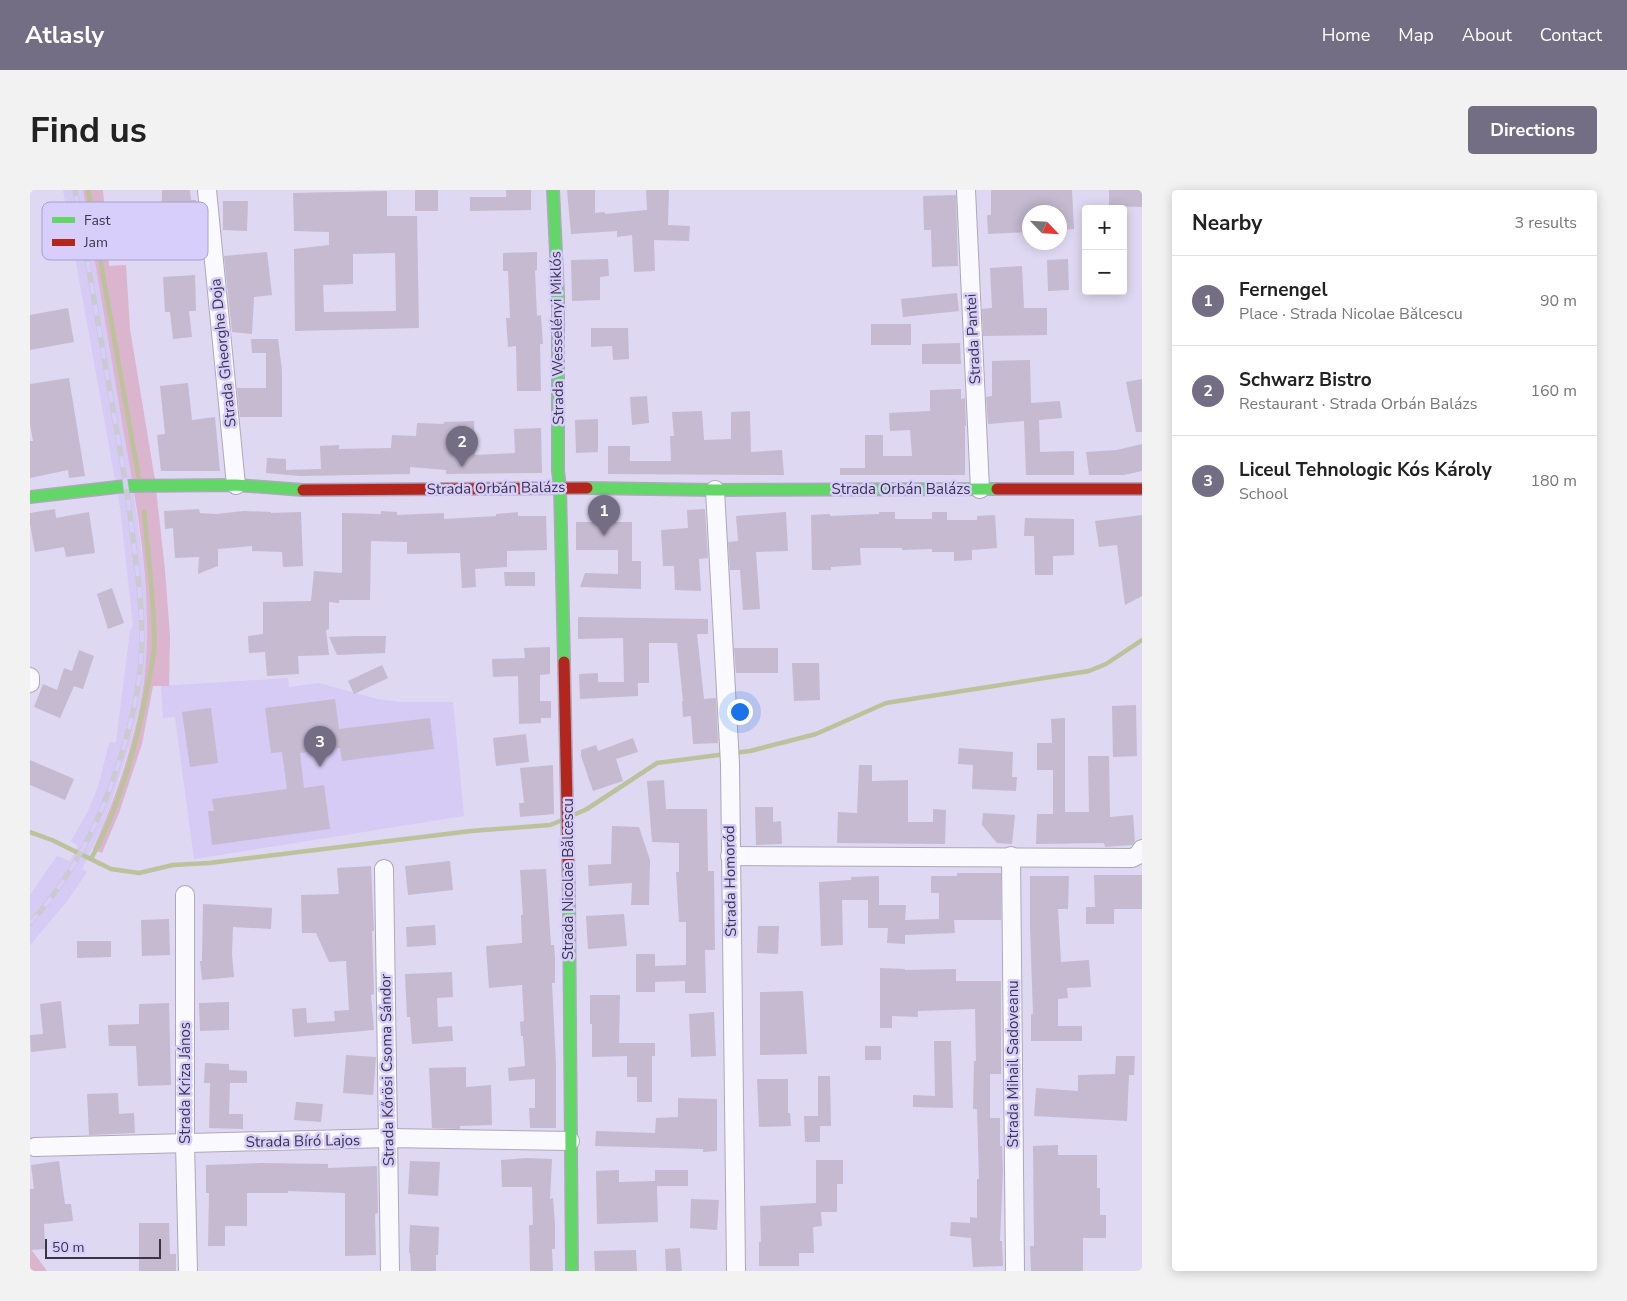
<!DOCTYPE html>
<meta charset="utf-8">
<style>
body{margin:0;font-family:"Nunito Sans",sans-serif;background:#f2f2f2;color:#222}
.controls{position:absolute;right:15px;top:15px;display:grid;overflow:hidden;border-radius:5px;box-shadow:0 2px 12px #0003}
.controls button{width:45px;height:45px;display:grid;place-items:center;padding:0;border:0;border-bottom:1px solid #e0e0e0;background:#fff;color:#222;font:25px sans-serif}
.compass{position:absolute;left:992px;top:15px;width:45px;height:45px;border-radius:50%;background:#fff;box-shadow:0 2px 12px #0003;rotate:115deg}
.scale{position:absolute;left:15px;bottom:12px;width:116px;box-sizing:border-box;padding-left:5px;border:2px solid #393547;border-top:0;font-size:14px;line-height:18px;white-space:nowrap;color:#393547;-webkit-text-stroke:4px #d8cefc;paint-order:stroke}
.you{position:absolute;left:709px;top:521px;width:18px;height:18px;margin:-12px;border:4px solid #fff;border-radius:50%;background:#1a73e8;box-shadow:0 0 0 8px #1a73e833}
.badge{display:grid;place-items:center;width:32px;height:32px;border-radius:50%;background:#736e83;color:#fff;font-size:16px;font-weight:700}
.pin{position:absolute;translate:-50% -41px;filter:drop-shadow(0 1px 2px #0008)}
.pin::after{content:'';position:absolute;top:26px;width:18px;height:15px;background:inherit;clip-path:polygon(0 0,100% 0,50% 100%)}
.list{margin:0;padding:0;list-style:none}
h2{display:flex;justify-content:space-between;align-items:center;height:65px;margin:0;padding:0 20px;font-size:21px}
h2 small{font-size:16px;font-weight:400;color:#767676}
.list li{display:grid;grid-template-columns:32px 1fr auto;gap:15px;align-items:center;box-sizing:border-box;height:90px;padding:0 20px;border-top:1px solid #e0e0e0}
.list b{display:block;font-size:19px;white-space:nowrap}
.list p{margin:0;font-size:16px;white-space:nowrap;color:#767676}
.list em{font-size:16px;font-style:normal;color:#767676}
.map{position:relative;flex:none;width:1112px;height:1081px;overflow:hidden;border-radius:5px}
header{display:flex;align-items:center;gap:30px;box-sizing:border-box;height:70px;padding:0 25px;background:#736e83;color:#fff}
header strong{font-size:24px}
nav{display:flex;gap:28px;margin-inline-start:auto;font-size:18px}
.intro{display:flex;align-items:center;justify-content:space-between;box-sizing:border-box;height:120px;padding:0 30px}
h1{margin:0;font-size:35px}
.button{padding:12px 22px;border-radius:5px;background:#736e83;color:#fff;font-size:18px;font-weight:700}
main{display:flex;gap:30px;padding:0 30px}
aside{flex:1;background:#fff;border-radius:5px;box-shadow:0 2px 12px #0003}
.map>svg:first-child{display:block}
.built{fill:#d5cbf4}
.green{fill:#dbb4cd}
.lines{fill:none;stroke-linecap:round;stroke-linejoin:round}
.stream{stroke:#bcc299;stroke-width:4.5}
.building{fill:#c5bad0;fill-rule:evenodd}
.street-casing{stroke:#ada8bc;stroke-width:20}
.fast-casing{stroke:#ada8bc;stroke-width:14}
.jam-casing{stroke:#ada8bc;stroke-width:14}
.street{stroke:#faf9fd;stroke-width:18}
.fast{stroke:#63d668;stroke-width:11}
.jam{stroke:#b3261e;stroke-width:11}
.rail-casing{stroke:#cbcad1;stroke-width:5.5}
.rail{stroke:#d8cefc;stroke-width:4;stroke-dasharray:11;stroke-linecap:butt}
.labels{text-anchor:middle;stroke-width:5;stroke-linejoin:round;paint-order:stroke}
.street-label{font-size:15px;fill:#393547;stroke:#d8cefc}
.key{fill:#d8cefc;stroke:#a8a0c6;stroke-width:1}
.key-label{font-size:14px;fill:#393547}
</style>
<header>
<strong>Atlasly</strong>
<nav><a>Home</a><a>Map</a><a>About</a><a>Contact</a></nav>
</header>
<div class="intro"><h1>Find us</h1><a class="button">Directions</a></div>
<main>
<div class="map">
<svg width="1112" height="1081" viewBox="0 0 1112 1081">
<rect width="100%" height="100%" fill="#ded8f2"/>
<g class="built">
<polygon points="33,0 53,0 102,289 114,381 117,417 117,450 115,484 110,515 101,552 74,633 52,679 57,682 38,710 0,755 0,705 27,666 40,671 48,656 41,651 57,623 68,597 79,553 86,552 100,441 103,436 90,317"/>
<polygon points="258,488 259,497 289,493 347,509 370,512 423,512 434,626 164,669 145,527 133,528 131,496"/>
</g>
<g class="green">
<path d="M53 0H73L79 76 96 75 100 139 125 290 135 380 140 447 139 496H123L112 554 89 623 72 663 63 659C86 608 110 538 115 482 123 402 107 317 93 238 80 159 66 79 53 0Z"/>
<polygon points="0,1058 17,1081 0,1081"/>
</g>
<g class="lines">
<g class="stream">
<polyline points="58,0 109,289"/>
<polyline points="704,563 720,561 786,544 856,513 1059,481 1076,474 1112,450"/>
<polyline points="546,624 557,619 627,573 696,564"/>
<polyline points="0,642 22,650 81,679 109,683 143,675 179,673 441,641 520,635 530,631"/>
<path d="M61 669C89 618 105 561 116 504 119 489 123 474 124 459 125 414 118 367 114 322"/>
</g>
</g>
<g class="building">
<polygon points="132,0 160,0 161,10 166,10 165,40 131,40"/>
<rect x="385" y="0" width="23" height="21"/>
<polygon points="476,0 501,0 501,20 440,21 440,7 476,7"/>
<polygon points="537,0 565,0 565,23 575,22 575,24 617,20 616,0 639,0 638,35 660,36 659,51 624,50 625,81 604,82 602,45 587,47 587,41 541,44"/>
<polygon points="961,0 1042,0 1044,39 1030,40 1030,22 1000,22 1000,42 958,44 957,25 961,25"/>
<polygon points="1079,0 1112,0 1112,17 1079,16"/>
<path d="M357 1V26H387L389 138 265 141 264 59 299 55V42L264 41 263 3ZM365 63 366 121 294 122 293 95 323 94V64Z"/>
<polygon points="926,5 928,76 902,77 901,40 894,40 893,6"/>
<polygon points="193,11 218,11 217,41 193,40"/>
<polygon points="237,62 242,105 224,107 222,144 202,142 194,66"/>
<polygon points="507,62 507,80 505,81 507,126 511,125 513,154 510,154 511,201 487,201 486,156 478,157 476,128 480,128 478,81 473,81 473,63"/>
<polygon points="578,69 579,86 570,87 570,110 542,111 541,70"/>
<polygon points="1038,69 1039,100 1018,101 1017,70"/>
<polygon points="992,76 994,118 1017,118 1017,145 953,146 952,119 962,118 960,78"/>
<polygon points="165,85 166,121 159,121 162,147 143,149 140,122 135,122 133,87"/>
<polygon points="927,103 929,121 873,127 871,109"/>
<polygon points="38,118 44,152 0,160 0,125"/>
<rect x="841" y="134" width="40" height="21"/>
<polygon points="561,138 598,138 599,169 583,170 582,156 561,157"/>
<polygon points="221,149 248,149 252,180 252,227 210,227 207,198 236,198 236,163 222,163"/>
<polygon points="930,153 931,174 892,174 892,154"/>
<polygon points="1000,170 1001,213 1030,211 1032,228 1009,230 1010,262 1044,261 1044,285 996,285 994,231 958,234 956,207 962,206 962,171"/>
<polygon points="39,188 55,286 39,288 38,280 0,288 0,251 3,251 0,234 0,194"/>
<polygon points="1112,189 1112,242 1106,242 1096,192"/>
<polygon points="158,193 162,230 185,227 190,281 131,281 127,245 135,244 130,196"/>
<polygon points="931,199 931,209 935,208 936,236 935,236 935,285 810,285 810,278 835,278 835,245 853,245 853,266 882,266 880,240 860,241 859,223 900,221 900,200"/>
<polygon points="617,206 619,233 602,235 600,207"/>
<polygon points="672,221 674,250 701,249 701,222 720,221 721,262 752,260 754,285 578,284 578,256 600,256 600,271 641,271 640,246 644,246 642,222"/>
<polygon points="568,229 568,262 546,263 545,230"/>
<polygon points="444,231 445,265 485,263 484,239 511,238 512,283 416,284 416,280 380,277 380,284 270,286 236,283 237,268 256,269 256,280 291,279 290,256 309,255 309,259 361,258 362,245 386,246 387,233 414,234 414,232"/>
<polygon points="1112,254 1112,281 1094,285 1059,285 1056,262 1087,260"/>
<polygon points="25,319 26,328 59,322 65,363 36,367 34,357 5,362 0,334 0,323"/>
<polygon points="169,319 170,323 186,324 214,321 241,322 241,323 271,322 273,376 253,377 252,362 222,361 222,356 188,359 188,376 168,384 169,367 145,368 143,338 135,339 134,321"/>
<polygon points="675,319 678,368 669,369 671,401 645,400 644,376 633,376 631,340 658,338 657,320"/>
<polygon points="351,321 367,322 367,325 414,323 414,329 466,326 466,324 488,322 488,326 516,326 517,360 477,361 477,377 445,379 446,397 432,398 430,363 377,364 377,352 341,351 340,410 309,410 309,413 299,412 299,439 296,440 299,465 268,466 269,484 237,486 235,462 219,463 218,446 233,444 233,412 281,411 284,381 312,383 312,323 351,324"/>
<polygon points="756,322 758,361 726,362 730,419 713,420 710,380 700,380 698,352 708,351 706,326"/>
<polygon points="849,322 865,322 865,329 902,329 902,322 917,322 917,330 947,330 947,326 965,325 967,358 942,360 942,370 924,371 924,362 902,362 902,359 872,360 872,358 830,358 831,375 801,377 801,380 782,380 781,325 800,324 800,326 849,324"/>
<polygon points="1112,325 1112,406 1095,415 1087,355 1069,357 1065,331"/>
<polygon points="995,328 1044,329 1044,365 1023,366 1023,385 1005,385 1004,346 994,346"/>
<polygon points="546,332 602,332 602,371 611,371 611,399 550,397 555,383 588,384 588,360 546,360"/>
<polygon points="474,382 505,382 505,396 475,396"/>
<polygon points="82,398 94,433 78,439 67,404"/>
<polygon points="548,427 678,429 678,444 667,444 674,509 686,508 688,553 663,554 661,526 653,527 652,511 653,511 647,453 619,453 619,493 608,493 608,506 550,509 549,484 568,483 568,492 594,492 593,448 548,449"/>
<polygon points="325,446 356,446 355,463 307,465 299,447"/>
<polygon points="520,457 520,484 510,485 510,511 521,511 521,528 511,528 511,533 489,534 488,486 463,487 462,469 495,468 494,458"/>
<polygon points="704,458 748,458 748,483 706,483"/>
<polygon points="49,460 64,466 53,499 44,496 30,528 4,517 13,494 27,500 34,478 42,481"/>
<polygon points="762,473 789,473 790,510 764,511"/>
<polygon points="352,475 358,488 324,504 318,491"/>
<polygon points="305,509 309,539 400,528 404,559 312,571 310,558 270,563 274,598 294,595 300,639 182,655 178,621 184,621 182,609 257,599 252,562 241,563 235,518"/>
<polygon points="1106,515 1107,566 1083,567 1082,516"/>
<polygon points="181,518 188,573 160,577 152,522"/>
<polygon points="1035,528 1035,622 1059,622 1058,566 1079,566 1080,627 1103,625 1105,652 1102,655 1075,657 1074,653 1006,654 1007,624 1023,624 1023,580 1007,580 1007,553 1022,553 1021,529"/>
<polygon points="496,544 499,572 466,576 463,548"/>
<polygon points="603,548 608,562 586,569 593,591 563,601 551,566 551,560 566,555 568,561"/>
<polygon points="929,558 983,562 982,587 987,587 986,601 942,599 943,575 928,574"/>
<polygon points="0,570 44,589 35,610 0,595"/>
<polygon points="523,575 524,624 490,627 489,613 494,613 490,578"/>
<polygon points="829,575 842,575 842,591 878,590 878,632 903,632 903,619 916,620 915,654 807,653 808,622 827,623"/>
<polygon points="634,590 636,619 677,619 678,681 684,681 685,760 675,760 676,803 655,803 655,791 625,792 625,802 606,802 606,764 625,764 625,776 656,775 656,732 649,732 646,682 649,682 649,653 622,652 617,591"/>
<polygon points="725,617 743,617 743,632 751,631 752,654 726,655"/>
<polygon points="953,623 985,625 982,654 967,653 952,635"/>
<polygon points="582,636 609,637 620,670 619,715 601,715 602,693 559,696 558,675 581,674"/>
<polygon points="420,671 423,700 378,705 375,676"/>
<polygon points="341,676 344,741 342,741 344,804 341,805 344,840 264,847 262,819 276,818 277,833 305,831 304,821 319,820 316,771 299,772 286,743 272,743 271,705 309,704 307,678"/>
<polygon points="516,679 521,755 524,755 525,767 525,793 522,793 526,874 526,938 500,938 499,918 505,918 505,889 479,891 478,878 495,876 493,846 491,846 490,832 494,831 492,795 459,798 456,756 492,753 491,725 493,725 490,680"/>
<polygon points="927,683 971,683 971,730 924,730 925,743 875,745 875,754 857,753 858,738 838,738 838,710 812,710 813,755 791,756 789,692 821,690 821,687 849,686 849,715 876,715 875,730 909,729 909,703 901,703 901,686 927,686"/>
<polygon points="1064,685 1112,685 1112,719 1084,719 1084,734 1056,734 1056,717 1065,717"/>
<polygon points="1000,686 1039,686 1038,719 1028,719 1031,772 1059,770 1061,797 1037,798 1038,808 1028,809 1028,836 1052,836 1052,851 1001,851 1001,824 1003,824 1000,737"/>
<polygon points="173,714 242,718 241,739 203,737 202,764 204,787 172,790 170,771 172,771"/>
<polygon points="594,724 597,756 558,759 556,726"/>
<polygon points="139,729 140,765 112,766 111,730"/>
<polygon points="405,735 406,755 377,757 376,737"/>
<polygon points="728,736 749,736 748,764 727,763"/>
<polygon points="47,751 81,751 81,767 47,768"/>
<polygon points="850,778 875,779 875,780 926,779 926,791 971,791 971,884 960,884 960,928 970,928 970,956 972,956 973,980 970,1051 972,1051 973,1076 943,1077 941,1048 920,1046 921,1032 940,1033 940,1027 947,1028 947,989 949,989 947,919 943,919 944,871 946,871 945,819 888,821 888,827 862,826 862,838 850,838"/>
<polygon points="422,782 423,807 407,808 408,837 422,836 423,851 382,854 380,827 377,827 375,784"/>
<polygon points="773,801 777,864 730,865 730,802"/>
<polygon points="560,805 590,805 589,853 625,853 625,866 622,866 622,912 607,912 607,887 597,887 597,866 562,867 562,834 560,834"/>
<polygon points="31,811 36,858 1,862 0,845 13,844 10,814"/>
<polygon points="199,812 199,840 170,841 169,813"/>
<polygon points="139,813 141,895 108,896 106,856 79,856 78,835 109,834 109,814"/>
<polygon points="684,822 686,866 661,867 659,824"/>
<polygon points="904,851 921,851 923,918 883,917 883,905 905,906"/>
<rect x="835" y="856" width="16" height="14"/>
<polygon points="316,865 346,867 343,905 313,903"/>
<polygon points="1086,866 1105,866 1104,885 1099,885 1097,931 1004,926 1006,898 1048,901 1048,885 1085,884"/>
<polygon points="175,873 199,874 199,880 217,881 217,893 200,893 199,924 213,924 213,939 179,938 180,893 174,893"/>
<polygon points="436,877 436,897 461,895 462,935 430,936 430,938 429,939 402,938 399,878"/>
<polygon points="788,886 800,886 801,936 790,936 790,952 775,952 774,926 788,926"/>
<polygon points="727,889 758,889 758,923 760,923 761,936 729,937"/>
<polygon points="88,903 89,924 104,923 105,943 59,945 57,904"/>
<polygon points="648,908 687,909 687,961 673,962 673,959 565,956 566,941 625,943 626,928 648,927"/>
<polygon points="266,912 293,914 291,932 264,930"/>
<polygon points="1028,955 1028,965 1067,965 1067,998 1070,998 1070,1025 1076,1025 1076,1048 1053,1048 1053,1081 1001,1081 1000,1056 1004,1056 1003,956"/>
<polygon points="496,968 522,969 520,1009 523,1008 525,1034 525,1059 522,1059 523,1081 500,1081 499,1035 503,1035 502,997 472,997 471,970"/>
<polygon points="786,970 813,970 813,994 807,994 807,1022 791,1022 792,1036 783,1037 784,1063 769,1063 769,1076 729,1076 729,1052 731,1052 730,1016 786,1013"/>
<polygon points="29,971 35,1014 41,1014 43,1031 14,1034 15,1059 0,1060 0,999 4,999 1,975"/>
<polygon points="380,971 410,972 408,1006 378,1004"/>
<polygon points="231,973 298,974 298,978 347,976 348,1023 345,1024 346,1065 315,1066 315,1003 258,1001 258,1003 217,1003 217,1036 195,1036 195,1056 178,1056 179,1003 176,1003 176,975"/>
<polygon points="589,980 589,992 625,991 625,980 658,980 658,996 627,996 628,1032 567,1034 566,981"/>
<polygon points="661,1009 689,1010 687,1040 660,1038"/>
<polygon points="109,1033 139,1033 140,1064 146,1064 146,1081 109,1081"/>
<polygon points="380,1035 409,1037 408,1065 406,1065 406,1081 381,1081 380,1063 379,1063"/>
<polygon points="650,1058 652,1081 636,1081 635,1059"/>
<polygon points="606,1060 607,1081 565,1081 564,1061"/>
</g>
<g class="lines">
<defs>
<g id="street">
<polyline points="177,0 206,295"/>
<polyline points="936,0 950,299"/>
<polyline points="685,300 700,574 706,1081"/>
<polyline points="0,487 0,493"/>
<polyline points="700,666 1102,668 1108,665 1112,659"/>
<polyline points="981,666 985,1081"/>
<polyline points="354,679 360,1081"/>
<polyline points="155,705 155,953 158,1081"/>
<polyline points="5,957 358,948 540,951"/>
</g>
<g id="fast">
<polyline points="523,0 528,105 528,281 530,297 534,472"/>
<polyline points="557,298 685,300 967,299"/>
<polyline points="0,307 96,296 206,295 273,300"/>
<polyline points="539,711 542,1081"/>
</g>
<g id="jam">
<polyline points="967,299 1112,299"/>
<polyline points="273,300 557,298"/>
<polyline points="534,472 539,711"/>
</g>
</defs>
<use href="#street" class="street-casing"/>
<use href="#fast" class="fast-casing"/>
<use href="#jam" class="jam-casing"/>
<use href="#street" class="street"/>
<use href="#fast" class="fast"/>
<use href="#jam" class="jam"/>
<defs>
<path id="rail" d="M0 733C45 684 71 629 91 566 101 534 109 501 111 468 114 431 109 393 104 357 100 322 95 288 89 254 74 169 60 85 45 0"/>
</defs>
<use href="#rail" class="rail-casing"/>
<use href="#rail" class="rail"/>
</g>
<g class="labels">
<g class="street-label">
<text transform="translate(527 148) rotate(-91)" y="5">Strada Wesselényi Miklós</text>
<text transform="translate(943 149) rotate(-93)" y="5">Strada Pantei</text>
<text transform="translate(193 163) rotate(-96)" y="5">Strada Gheorghe Doja</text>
<text transform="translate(466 298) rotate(-1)" y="5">Strada Orbán Balázs</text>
<text x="871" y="304">Strada Orbán Balázs</text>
<text transform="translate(538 689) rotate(-90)" y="5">Strada Nicolae Bălcescu</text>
<text transform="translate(700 691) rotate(-91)" y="5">Strada Homoród</text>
<text transform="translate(983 874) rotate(-90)" y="5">Strada Mihail Sadoveanu</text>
<text transform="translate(357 880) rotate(-91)" y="5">Strada Kőrösi Csoma Sándor</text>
<text transform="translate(155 893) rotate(-90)" y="5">Strada Kriza János</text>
<text transform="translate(273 951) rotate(-1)" y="5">Strada Bíró Lajos</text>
</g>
</g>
<rect x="12" y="12" width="166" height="58" rx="8" class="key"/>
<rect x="22" y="27" width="23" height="6" fill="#63d668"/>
<rect x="22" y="49" width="23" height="7" fill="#b3261e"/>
<g class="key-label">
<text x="54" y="35">Fast</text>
<text x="54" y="57">Jam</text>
</g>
</svg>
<div class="controls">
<button>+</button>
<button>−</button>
</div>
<svg class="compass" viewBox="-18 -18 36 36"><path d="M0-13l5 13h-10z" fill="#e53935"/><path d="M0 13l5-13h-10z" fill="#767676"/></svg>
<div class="scale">50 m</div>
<div class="you"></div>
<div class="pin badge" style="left:574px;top:346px">1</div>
<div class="pin badge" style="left:432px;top:277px">2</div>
<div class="pin badge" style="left:290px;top:577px">3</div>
</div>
<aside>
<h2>Nearby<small>3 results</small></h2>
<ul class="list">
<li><span class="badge">1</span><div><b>Fernengel</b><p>Place · Strada Nicolae Bălcescu</p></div><em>90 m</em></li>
<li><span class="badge">2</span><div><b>Schwarz Bistro</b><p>Restaurant · Strada Orbán Balázs</p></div><em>160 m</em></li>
<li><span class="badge">3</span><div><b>Liceul Tehnologic Kós Károly</b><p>School</p></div><em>180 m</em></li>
</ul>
</aside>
</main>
